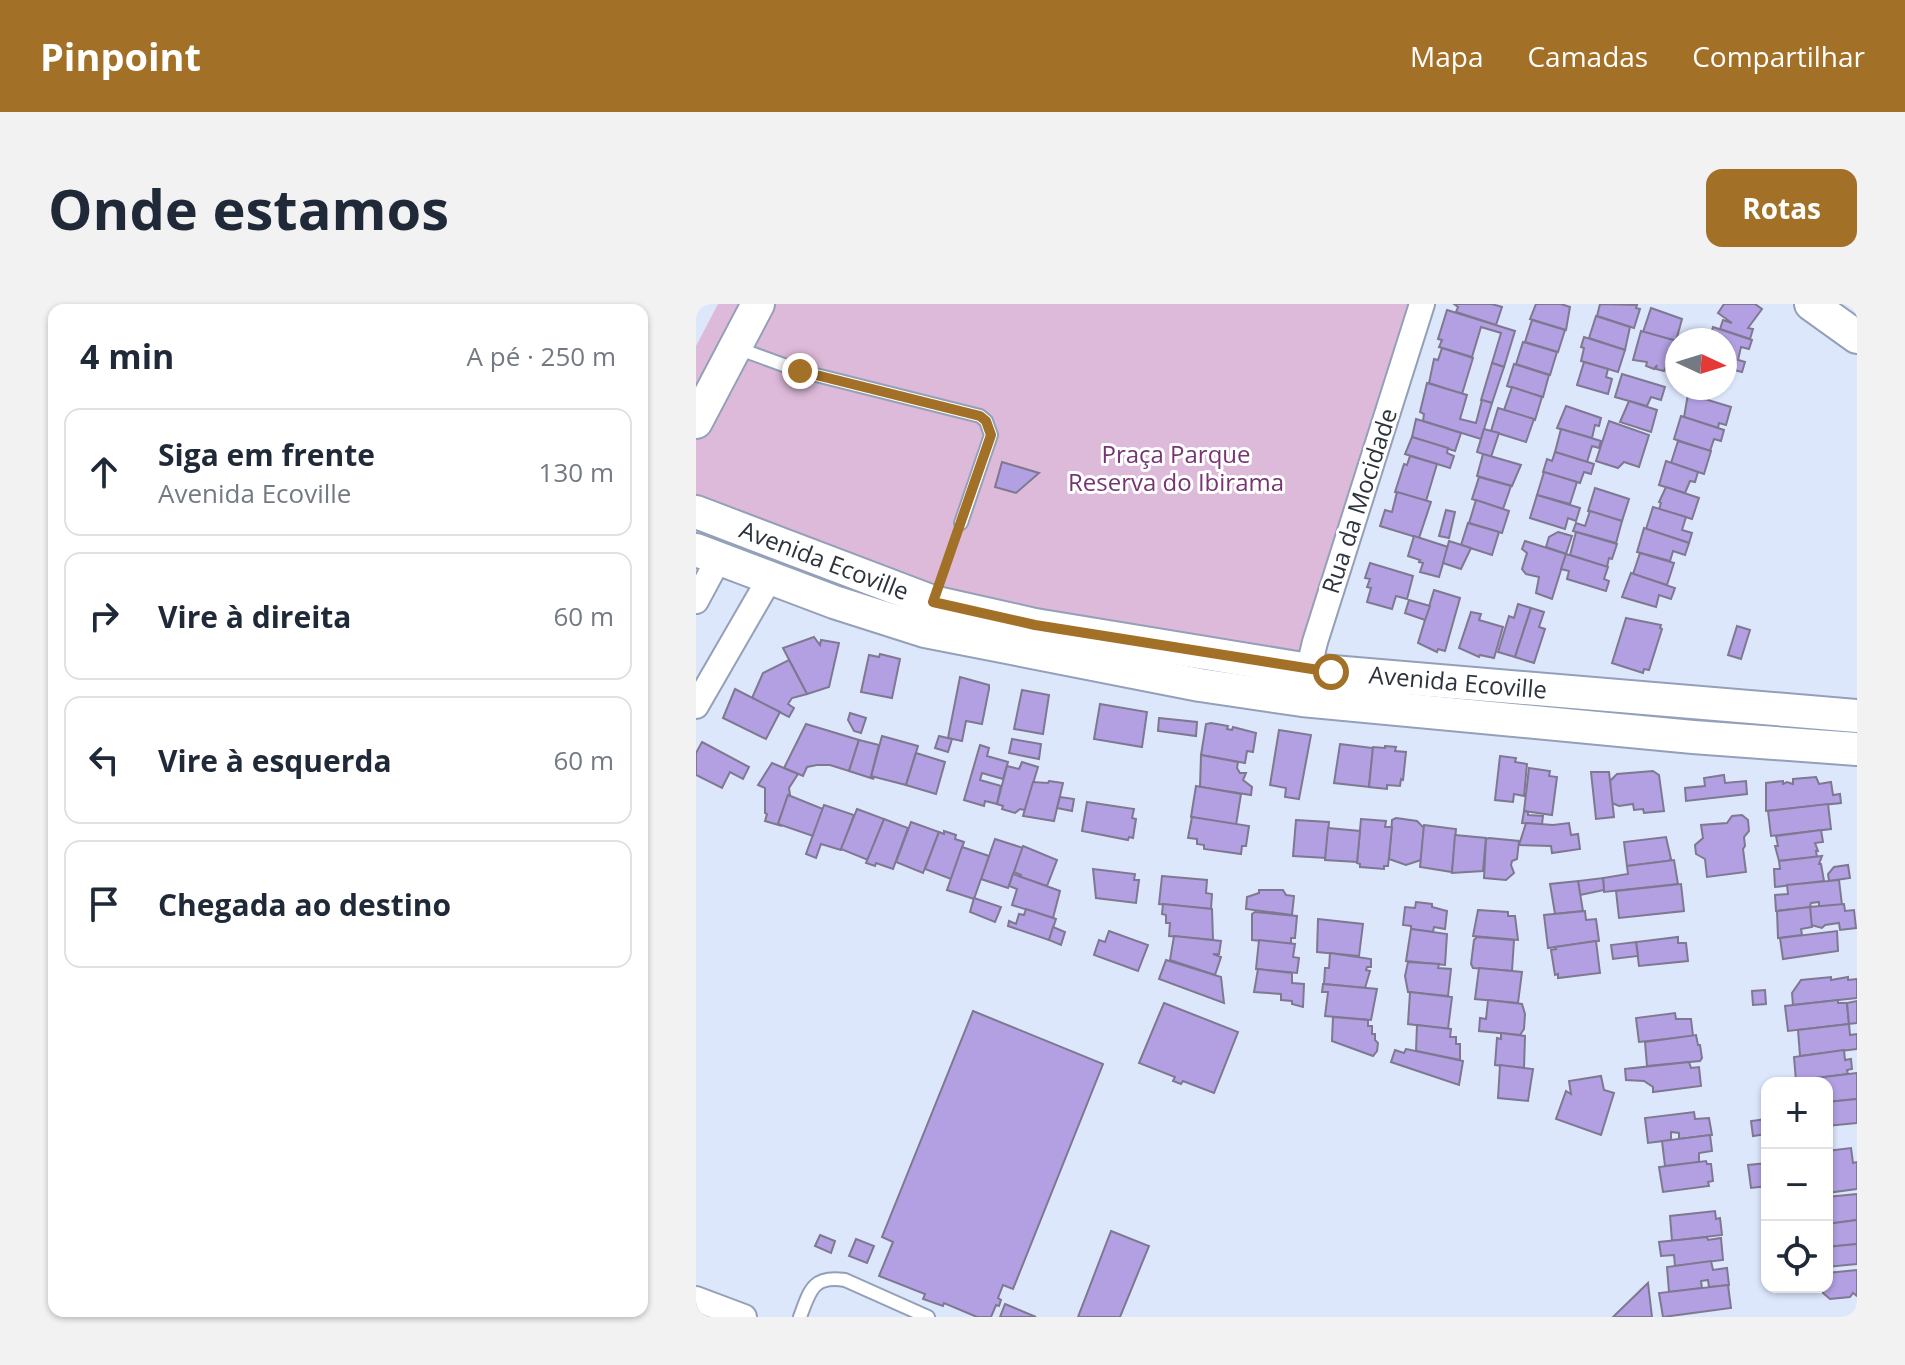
<!DOCTYPE html>
<html lang="pt">
<meta charset="utf-8">
<style>
body{margin:0;font-family:"Open Sans",sans-serif;background:#f2f2f3;color:#1f2937}
.controls{position:absolute;right:24px;bottom:24px;display:grid;overflow:hidden;border-radius:16px;box-shadow:0 2px 6px #0004}
.controls button{width:72px;height:72px;display:grid;place-items:center;padding:0;border:0;border-bottom:2px solid #e0e1e3;background:#fff;color:#1f2937;font:40px sans-serif}
.compass{position:absolute;left:969px;top:24px;width:72px;height:72px;border-radius:50%;background:#fff;box-shadow:0 2px 6px #0004;rotate:94deg}
.stop{position:absolute;width:24px;height:24px;margin:-18px;border:6px solid #a37027;border-radius:50%;background:#fff}
.stop.end{background:#a37027;border-color:#fff;box-shadow:0 2px 8px #0008}
.list{margin:0;padding:0;list-style:none}
h2{display:flex;justify-content:space-between;align-items:center;height:104px;margin:0;padding:0 32px;font-size:34px}
h2 small{font-size:26px;font-weight:400;color:#747a83}
.list li{display:grid;grid-template-columns:52px 1fr auto;gap:24px;align-items:center;box-sizing:border-box;height:128px;margin:0 16px 16px;padding:0 16px;border:2px solid #e0e1e3;border-radius:16px}
.list b{display:block;font-size:30px;white-space:nowrap}
.list p{margin:0;font-size:26px;white-space:nowrap;color:#747a83}
.list em{font-size:26px;font-style:normal;color:#747a83}
.icon{flex:none;width:44px;height:44px;fill:none;stroke:currentColor;stroke-width:2;stroke-linecap:round;stroke-linejoin:round}
.map{position:relative;flex:none;width:1161px;height:1013px;overflow:hidden;border-radius:16px}
header{display:flex;align-items:center;gap:48px;box-sizing:border-box;height:112px;padding:0 40px;background:#a37027;color:#fff}
header strong{font-size:38px}
nav{display:flex;gap:44px;margin-inline-start:auto;font-size:28px}
.intro{display:flex;align-items:center;justify-content:space-between;box-sizing:border-box;height:192px;padding:0 48px}
h1{margin:0;font-size:56px}
.button{padding:20px 36px;border-radius:16px;background:#a37027;color:#fff;font-size:28px;font-weight:700}
main{display:flex;gap:48px;padding:0 48px}
aside{flex:1;background:#fff;border-radius:16px;box-shadow:0 2px 6px #0004}
.map>svg:first-child{display:block}
.green{fill:#ddbad9}
.building{fill:#b2a0e2;stroke:#7e7891;stroke-width:2}
.lines{fill:none;stroke-linecap:round;stroke-linejoin:round}
.service-casing{stroke:#93a0b8;stroke-width:16}
.minor-casing{stroke:#93a0b8;stroke-width:28}
.tertiary-casing{stroke:#93a0b8;stroke-width:36}
.path{stroke:#8c94a4;stroke-width:4;stroke-dasharray:8 4;stroke-linecap:butt}
.service{stroke:#fff;stroke-width:12}
.minor{stroke:#fff;stroke-width:24}
.tertiary{stroke:#fff;stroke-width:32}
.route{stroke:#a37027;stroke-width:10}
.labels{text-anchor:middle;stroke-width:6;stroke-linejoin:round;paint-order:stroke}
.park-label{font-size:24px;fill:#773472;stroke:#fff}
.street-label{font-size:24px;fill:#2d333c;stroke:#fff}
</style>
<header>
<strong>Pinpoint</strong>
<nav><a>Mapa</a><a>Camadas</a><a>Compartilhar</a></nav>
</header>
<div class="intro"><h1>Onde estamos</h1><a class="button">Rotas</a></div>
<main>
<aside>
<h2>4 min<small>A pé · 250 m</small></h2>
<ul class="list">
<li><svg class="icon" aria-label="ahead" viewBox="0 0 24 24"><path d="M12 20V5M6 11l6-6 6 6"/></svg><div><b>Siga em frente</b><p>Avenida Ecoville</p></div><em>130 m</em></li>
<li><svg class="icon" aria-label="right" viewBox="0 0 24 24"><path d="M7 20v-9h11M14 6l5 5-5 5"/></svg><div><b>Vire à direita</b></div><em>60 m</em></li>
<li><svg class="icon" aria-label="left" viewBox="0 0 24 24"><path d="M17 20v-9H6M10 6l-5 5 5 5"/></svg><div><b>Vire à esquerda</b></div><em>60 m</em></li>
<li><svg class="icon" aria-label="arrive" viewBox="0 0 24 24"><path d="M6 21V4h12l-3 4 3 4H6"/></svg><div><b>Chegada ao destino</b></div></li>
</ul>
</aside>
<div class="map">
<svg width="1161" height="1013" viewBox="0 0 1161 1013">
<rect width="100%" height="100%" fill="#dce7fc"/>
<polygon class="green" points="22,0 716,0 607,354 240,291 0,199 0,42"/>
<g class="building">
<polygon points="758,0 796,0 806,3 800,21 760,8 762,3"/>
<polygon points="840,0 865,0 874,3 870,26 834,15"/>
<polygon points="904,0 941,1 940,4 944,5 938,24 901,12"/>
<polygon points="1028,0 1059,0 1066,5 1052,24 1057,25 1054,35 1024,25 1027,16 1036,19 1022,9"/>
<polygon points="955,4 986,15 980,37 947,28"/>
<polygon points="751,6 819,27 808,63 796,59 805,29 785,23 776,53 743,43 746,36 742,35"/>
<polygon points="900,12 934,23 929,46 893,34"/>
<polygon points="836,16 869,26 862,48 829,38"/>
<polygon points="1017,23 1056,36 1053,45 1045,43 1042,56 1029,52 1029,36 1013,36"/>
<polygon points="945,27 981,37 973,64 970,63 968,67 960,65 961,61 958,65 950,62 951,58 937,56"/>
<polygon points="888,33 929,46 922,68 885,57 888,44 885,43"/>
<polygon points="827,38 861,48 854,71 820,60"/>
<polygon points="746,44 777,54 766,90 733,79 738,55 742,56"/>
<polygon points="1029,52 1049,58 1046,68 1038,66 1034,79 1029,77"/>
<polygon points="888,58 912,65 910,73 916,75 912,90 881,81"/>
<polygon points="796,59 808,63 796,99 785,96"/>
<polygon points="818,60 853,71 847,93 811,82"/>
<polygon points="926,70 969,83 965,96 955,93 951,102 919,93"/>
<polygon points="731,79 771,91 764,115 780,119 786,96 796,99 785,135 727,117 728,110 724,108"/>
<polygon points="816,83 846,93 839,116 808,106"/>
<polygon points="992,90 1035,103 1030,121 1023,119 1022,124 988,113"/>
<polygon points="933,97 961,106 955,128 924,118"/>
<polygon points="870,102 905,114 903,122 899,121 896,134 861,124"/>
<polygon points="802,104 838,115 830,138 795,127"/>
<polygon points="985,112 1028,126 1025,137 1018,135 1014,147 978,135"/>
<polygon points="720,115 765,129 759,147 716,133"/>
<polygon points="913,117 953,131 943,163 928,158 922,164 900,157"/>
<polygon points="788,125 803,129 795,153 781,148"/>
<polygon points="865,125 905,137 903,144 896,142 891,158 859,148"/>
<polygon points="716,133 752,144 751,149 758,152 754,164 709,150"/>
<polygon points="982,137 1015,147 1008,170 975,159"/>
<polygon points="859,148 898,160 895,170 888,168 884,179 847,168 851,155 856,157"/>
<polygon points="787,150 825,161 816,182 781,172"/>
<polygon points="714,152 741,160 730,197 699,188 708,160 711,161"/>
<polygon points="970,157 1002,168 999,178 994,177 989,189 963,181"/>
<polygon points="306,158 343,169 320,189 299,183"/>
<polygon points="848,168 881,178 874,200 841,191"/>
<polygon points="783,173 815,182 807,205 776,195"/>
<polygon points="970,183 1003,194 996,215 963,205 965,199 963,198"/>
<polygon points="899,184 933,195 926,217 892,207"/>
<polygon points="701,188 735,198 723,234 684,222 689,206 696,208"/>
<polygon points="841,191 884,204 880,217 872,214 869,225 834,214"/>
<polygon points="780,196 813,207 806,229 773,219"/>
<polygon points="957,203 990,213 986,226 996,229 993,239 950,225"/>
<polygon points="750,206 759,208 753,234 743,232"/>
<polygon points="894,207 926,217 920,239 877,227 880,219 889,222"/>
<polygon points="772,219 803,228 796,251 765,241"/>
<polygon points="948,224 993,239 989,251 977,247 974,257 941,248"/>
<polygon points="862,228 876,232 870,250 850,243 853,233"/>
<polygon points="880,228 921,240 916,255 913,254 911,263 874,251"/>
<polygon points="718,232 752,243 743,273 724,268 727,259 723,258 724,256 712,252"/>
<polygon points="753,237 775,244 765,265 747,259"/>
<polygon points="829,237 870,250 856,295 840,289 843,273 830,270 826,265 831,249 826,245"/>
<polygon points="944,249 978,259 971,281 937,270"/>
<polygon points="870,250 912,263 908,275 913,277 910,287 871,275 873,267 865,265"/>
<polygon points="674,259 717,272 711,295 700,292 696,305 671,298 675,284 671,283 674,275 669,274"/>
<polygon points="935,269 979,284 975,295 963,291 960,303 926,293"/>
<polygon points="738,286 764,294 749,347 742,345 741,348 722,339"/>
<polygon points="713,296 734,302 729,316 709,309"/>
<polygon points="822,300 835,304 819,353 802,348 813,312 818,314"/>
<polygon points="835,304 848,308 843,323 849,325 838,359 819,353"/>
<polygon points="775,308 785,310 783,316 807,323 798,354 784,351 783,353 763,344"/>
<polygon points="930,314 965,321 964,324 966,325 953,366 948,365 947,369 916,359"/>
<polygon points="1041,322 1054,326 1045,355 1032,351"/>
<polygon points="118,333 124,341 125,336 143,339 133,383 111,390 87,344"/>
<polygon points="184,350 204,355 196,394 165,388 173,351 183,353"/>
<polygon points="93,356 111,390 96,394 92,400 98,404 93,413 56,394 67,369"/>
<polygon points="264,373 293,381 293,385 286,420 270,417 266,437 252,434"/>
<polygon points="39,385 84,408 70,435 27,414"/>
<polygon points="326,386 353,391 347,430 318,425"/>
<polygon points="404,400 451,408 446,443 398,435"/>
<polygon points="154,409 170,414 165,429 158,427 152,416"/>
<polygon points="463,414 501,418 500,432 462,427"/>
<polygon points="515,419 532,422 531,425 536,426 537,423 560,429 557,448 551,447 549,459 505,451 510,420"/>
<polygon points="110,420 163,436 153,467 134,461 121,461 111,463 107,472 88,464"/>
<polygon points="583,426 615,431 603,495 589,493 590,484 574,481"/>
<polygon points="186,432 222,442 210,481 175,472"/>
<polygon points="243,432 256,435 252,448 239,444"/>
<polygon points="316,435 345,440 343,455 313,449"/>
<polygon points="163,436 183,441 175,472 178,475 153,467"/>
<polygon points="6,438 53,463 47,475 34,468 26,484 0,471 0,449"/>
<polygon points="644,440 677,444 673,483 638,479"/>
<polygon points="284,441 293,444 291,452 312,458 307,475 286,469 284,476 305,482 301,500 289,497 288,502 268,496"/>
<polygon points="689,442 700,443 699,447 710,448 707,476 705,475 704,482 691,481 691,485 673,483 677,443 689,444"/>
<polygon points="220,449 249,458 240,490 210,481"/>
<polygon points="505,451 542,458 541,464 544,469 550,469 547,476 556,483 555,491 504,483"/>
<polygon points="804,452 820,454 819,458 831,460 828,492 818,490 817,498 799,496"/>
<polygon points="326,458 342,463 329,506 324,505 319,509 306,505 307,502 301,500 311,462 323,465"/>
<polygon points="76,459 102,470 93,484 94,491 92,491 82,520 86,522 69,517 71,510 69,509 69,484 62,481"/>
<polygon points="833,464 854,467 853,472 861,473 856,511 828,507"/>
<polygon points="957,467 963,471 968,507 948,509 947,505 938,506 937,500 923,502 916,499 914,477 921,470"/>
<polygon points="895,468 913,468 918,513 900,515"/>
<polygon points="1028,471 1029,479 1050,477 1051,490 990,497 989,484 1009,482 1008,474"/>
<polygon points="1120,473 1123,480 1135,478 1137,491 1144,490 1145,499 1070,507 1070,479 1087,477 1087,480 1091,478 1097,480 1097,475"/>
<polygon points="353,477 367,479 358,517 327,512 337,478 352,479"/>
<polygon points="500,482 545,490 540,521 495,513"/>
<polygon points="92,491 127,505 117,532 82,520"/>
<polygon points="364,493 378,495 376,507 361,504"/>
<polygon points="391,498 438,505 436,514 440,515 437,534 433,533 432,536 386,527"/>
<polygon points="1132,500 1135,525 1075,532 1072,507"/>
<polygon points="128,501 158,511 145,546 125,540 120,554 110,550"/>
<polygon points="161,505 188,515 172,556 145,545"/>
<polygon points="828,507 832,508 832,511 847,512 846,520 826,519"/>
<polygon points="1046,511 1052,516 1053,527 1048,533 1049,542 1047,545 1050,568 1011,573 1009,555 1000,550 999,541 1007,534 1005,521 1031,519 1036,512"/>
<polygon points="496,513 553,522 550,542 546,542 545,550 508,545 508,541 501,540 501,535 492,534"/>
<polygon points="700,514 721,517 728,524 725,556 710,561 693,555 696,516"/>
<polygon points="188,515 212,524 197,565 180,559 179,562 170,559"/>
<polygon points="665,515 690,517 689,523 696,523 692,562 688,562 688,565 664,563 664,560 661,559"/>
<polygon points="600,516 633,518 630,554 597,552"/>
<polygon points="215,518 243,528 227,569 200,558"/>
<polygon points="830,519 857,521 873,519 875,531 882,530 884,545 856,549 855,542 823,541"/>
<polygon points="728,521 760,525 756,568 724,563"/>
<polygon points="632,524 664,527 661,558 629,556"/>
<polygon points="1125,526 1127,538 1119,539 1122,547 1120,547 1121,553 1083,557 1079,542 1082,542 1080,532"/>
<polygon points="248,527 260,531 259,535 268,538 255,575 229,565 243,528 248,530"/>
<polygon points="759,531 790,534 787,567 756,569"/>
<polygon points="970,533 975,555 972,557 931,562 928,538"/>
<polygon points="793,534 823,537 821,555 816,557 815,561 818,569 810,576 788,574 790,535"/>
<polygon points="299,535 327,544 312,584 285,575"/>
<polygon points="327,542 361,556 351,582 324,573 325,571 318,568"/>
<polygon points="266,543 293,552 278,595 251,586"/>
<polygon points="1126,552 1123,560 1125,560 1128,577 1079,583 1078,565 1084,565 1083,557"/>
<polygon points="978,556 982,580 908,588 907,574 932,570 931,562"/>
<polygon points="1152,561 1154,574 1133,577 1132,570 1138,563"/>
<polygon points="397,565 439,570 438,576 443,576 440,599 400,594"/>
<polygon points="317,570 364,587 357,614 316,601 321,585 313,582"/>
<polygon points="466,572 511,576 510,589 516,590 515,605 463,600"/>
<polygon points="907,574 908,586 884,591 882,577"/>
<polygon points="1143,576 1146,601 1123,603 1123,598 1115,599 1114,603 1080,607 1079,591 1092,590 1091,581"/>
<polygon points="882,577 887,607 859,610 854,580"/>
<polygon points="985,580 988,607 923,614 920,587"/>
<polygon points="563,586 587,586 590,591 598,592 596,611 550,605 551,593 563,589"/>
<polygon points="278,594 305,603 299,618 274,608"/>
<polygon points="720,598 736,600 736,603 751,607 749,625 738,623 737,628 715,625 715,622 707,621 709,603 719,604"/>
<polygon points="467,600 516,605 517,636 473,632 474,619 470,619 470,611 466,610"/>
<polygon points="1148,600 1149,607 1158,606 1160,624 1144,626 1143,619 1129,621 1126,624 1115,621 1114,603"/>
<polygon points="1114,603 1116,623 1105,625 1106,631 1082,634 1081,607"/>
<polygon points="330,605 360,615 353,636 312,622 313,617 320,620 323,610 328,611"/>
<polygon points="782,606 812,608 812,612 819,612 822,636 777,632"/>
<polygon points="889,607 890,616 900,615 903,637 852,644 848,611"/>
<polygon points="559,608 601,612 599,634 595,634 595,640 556,636 556,610"/>
<polygon points="622,615 667,620 663,652 621,648"/>
<polygon points="357,623 369,628 365,641 353,636"/>
<polygon points="715,625 751,630 749,661 710,657"/>
<polygon points="413,627 452,641 442,667 398,651 403,636 409,638"/>
<polygon points="1141,627 1142,647 1087,655 1084,634"/>
<polygon points="478,632 525,637 523,650 517,650 525,653 519,671 474,656"/>
<polygon points="781,633 818,636 816,667 777,664 775,660 778,636"/>
<polygon points="982,633 982,639 990,639 992,657 943,662 940,638"/>
<polygon points="563,636 599,640 597,653 603,654 601,669 560,665"/>
<polygon points="900,637 904,669 862,674 862,670 859,671 855,646 860,645 859,643"/>
<polygon points="940,638 942,652 917,655 915,641"/>
<polygon points="634,649 675,655 675,663 671,663 670,666 674,667 669,684 628,680 629,664 633,664"/>
<polygon points="470,656 525,673 528,699 463,675"/>
<polygon points="712,658 743,660 742,664 755,665 752,692 712,688 709,672"/>
<polygon points="783,664 826,668 822,699 779,695"/>
<polygon points="562,665 596,669 596,679 608,680 607,703 596,700 596,697 585,696 585,690 558,688"/>
<polygon points="1135,673 1135,676 1152,673 1152,676 1161,675 1161,694 1097,701 1096,689 1105,676"/>
<polygon points="627,680 681,685 675,716 629,712 632,688 626,688"/>
<polygon points="1069,686 1070,700 1057,701 1056,687"/>
<polygon points="714,688 756,693 752,725 712,720"/>
<polygon points="792,696 826,700 829,710 828,725 824,731 783,727 784,714 790,715"/>
<polygon points="1142,696 1142,699 1151,699 1153,720 1092,727 1089,702"/>
<polygon points="1161,697 1161,719 1153,720 1151,699"/>
<polygon points="468,699 542,728 518,789 487,777 485,780 477,777 479,773 443,759"/>
<polygon points="277,707 407,760 317,985 307,981 302,994 305,996 303,1002 300,1001 295,1013 281,1013 248,999 247,1002 227,995 229,990 183,972 197,938 186,933"/>
<polygon points="979,709 980,715 995,715 997,732 943,738 940,714"/>
<polygon points="637,713 672,716 672,722 676,722 676,730 679,730 679,736 682,739 681,747 677,752 636,737"/>
<polygon points="1153,720 1154,731 1161,730 1161,745 1104,752 1102,726"/>
<polygon points="721,721 755,725 754,733 760,733 760,740 764,740 764,756 720,747"/>
<polygon points="805,729 829,732 828,764 799,761 801,734 805,735"/>
<polygon points="1000,731 1002,741 1004,741 1006,754 1004,757 951,762 949,738"/>
<polygon points="710,745 767,757 763,781 695,758 699,746 708,749"/>
<polygon points="1148,746 1149,756 1155,755 1156,765 1151,766 1152,770 1100,777 1098,753"/>
<polygon points="993,758 995,764 1003,763 1005,782 957,788 957,783 948,777 930,776 929,765"/>
<polygon points="804,761 837,765 832,797 802,794"/>
<polygon points="1161,769 1161,795 1131,798 1131,779 1111,779 1111,775"/>
<polygon points="905,772 908,786 918,789 905,831 860,815 870,787 875,790 873,777"/>
<polygon points="1161,795 1161,819 1131,822 1131,798"/>
<polygon points="998,808 999,815 1013,814 1016,831 983,835 983,829 975,828 975,836 952,839 949,814"/>
<polygon points="1071,815 1071,830 1057,832 1055,817"/>
<polygon points="1014,831 1016,847 1003,849 1003,858 969,862 966,837"/>
<polygon points="1155,844 1157,859 1161,858 1161,885 1131,889 1131,847"/>
<polygon points="1010,857 1011,860 1015,860 1017,877 1012,878 1013,882 967,888 963,863"/>
<polygon points="1071,859 1071,882 1055,884 1052,861"/>
<polygon points="1161,890 1161,916 1131,920 1131,893"/>
<polygon points="1019,907 1020,915 1024,914 1026,931 976,937 974,912"/>
<polygon points="1161,916 1161,940 1131,943 1131,920"/>
<polygon points="415,927 453,942 424,1013 382,1013"/>
<polygon points="124,931 139,937 135,949 119,942"/>
<polygon points="1011,933 1012,936 1025,934 1027,956 979,962 978,951 965,952 963,938"/>
<polygon points="160,935 178,942 171,959 153,952"/>
<polygon points="1161,940 1161,960 1131,963 1131,943"/>
<polygon points="1015,957 1017,966 1031,964 1033,981 1013,983 1012,976 1005,977 1006,984 973,988 971,963"/>
<polygon points="1161,966 1161,992 1157,989 1154,993 1134,995 1127,989 1126,983 1131,983 1131,969"/>
<polygon points="952,979 956,1013 917,1013"/>
<polygon points="1032,981 1035,1004 967,1013 963,989"/>
<polygon points="309,1000 340,1013 304,1013"/>
</g>
<g class="lines">
<defs>
<g id="service">
<polyline points="41,44 104,67 284,112 290,117 295,131 265,219"/>
<path d="M104 1013C114 986 117 971 149 976L232 1013"/>
</g>
<g id="minor">
<polyline points="0,297 22,256"/>
<polyline points="609,380 619,338 726,0"/>
<polyline points="0,402 74,274"/>
<polyline points="0,995 48,1013"/>
</g>
<g id="tertiary">
<polyline points="1115,0 1161,33"/>
<polyline points="0,118 62,0"/>
<polyline points="0,208 237,298 339,321 613,366 1161,412"/>
<polyline points="0,246 138,298 229,327 504,381 606,396 997,433 1161,445"/>
</g>
</defs>
<use href="#service" class="service-casing"/>
<use href="#minor" class="minor-casing"/>
<use href="#tertiary" class="tertiary-casing"/>
<polyline class="path" points="246,273 260,233"/>
<use href="#service" class="service"/>
<use href="#minor" class="minor"/>
<use href="#tertiary" class="tertiary"/>
</g>
<g class="lines">
<polyline class="route" points="104,67 284,112 290,117 295,131 237,298 339,321 635,368"/>
</g>
<g class="labels">
<g class="park-label">
<text x="480" y="159">Praça Parque<tspan x="480" dy="28">Reserva do Ibirama</tspan></text>
</g>
<g class="street-label">
<text transform="translate(664 197) rotate(-72)" y="8">Rua da Mocidade</text>
<text transform="translate(128 257) rotate(21)" y="8">Avenida Ecoville</text>
<text transform="translate(762 379) rotate(5)" y="8">Avenida Ecoville</text>
</g>
</g>
</svg>
<div class="controls">
<button>+</button>
<button>−</button>
<button><svg class="icon" aria-label="locate" viewBox="0 0 24 24"><circle cx="12" cy="12" r="6"/><path d="M12 2v4M12 18v4M2 12h4M18 12h4"/></svg></button>
</div>
<svg class="compass" viewBox="-18 -18 36 36"><path d="M0-13l5 13h-10z" fill="#e53935"/><path d="M0 13l5-13h-10z" fill="#747a83"/></svg>
<div class="stop" style="left:635px;top:368px"></div>
<div class="stop end" style="left:104px;top:67px"></div>
</div>
</main>
